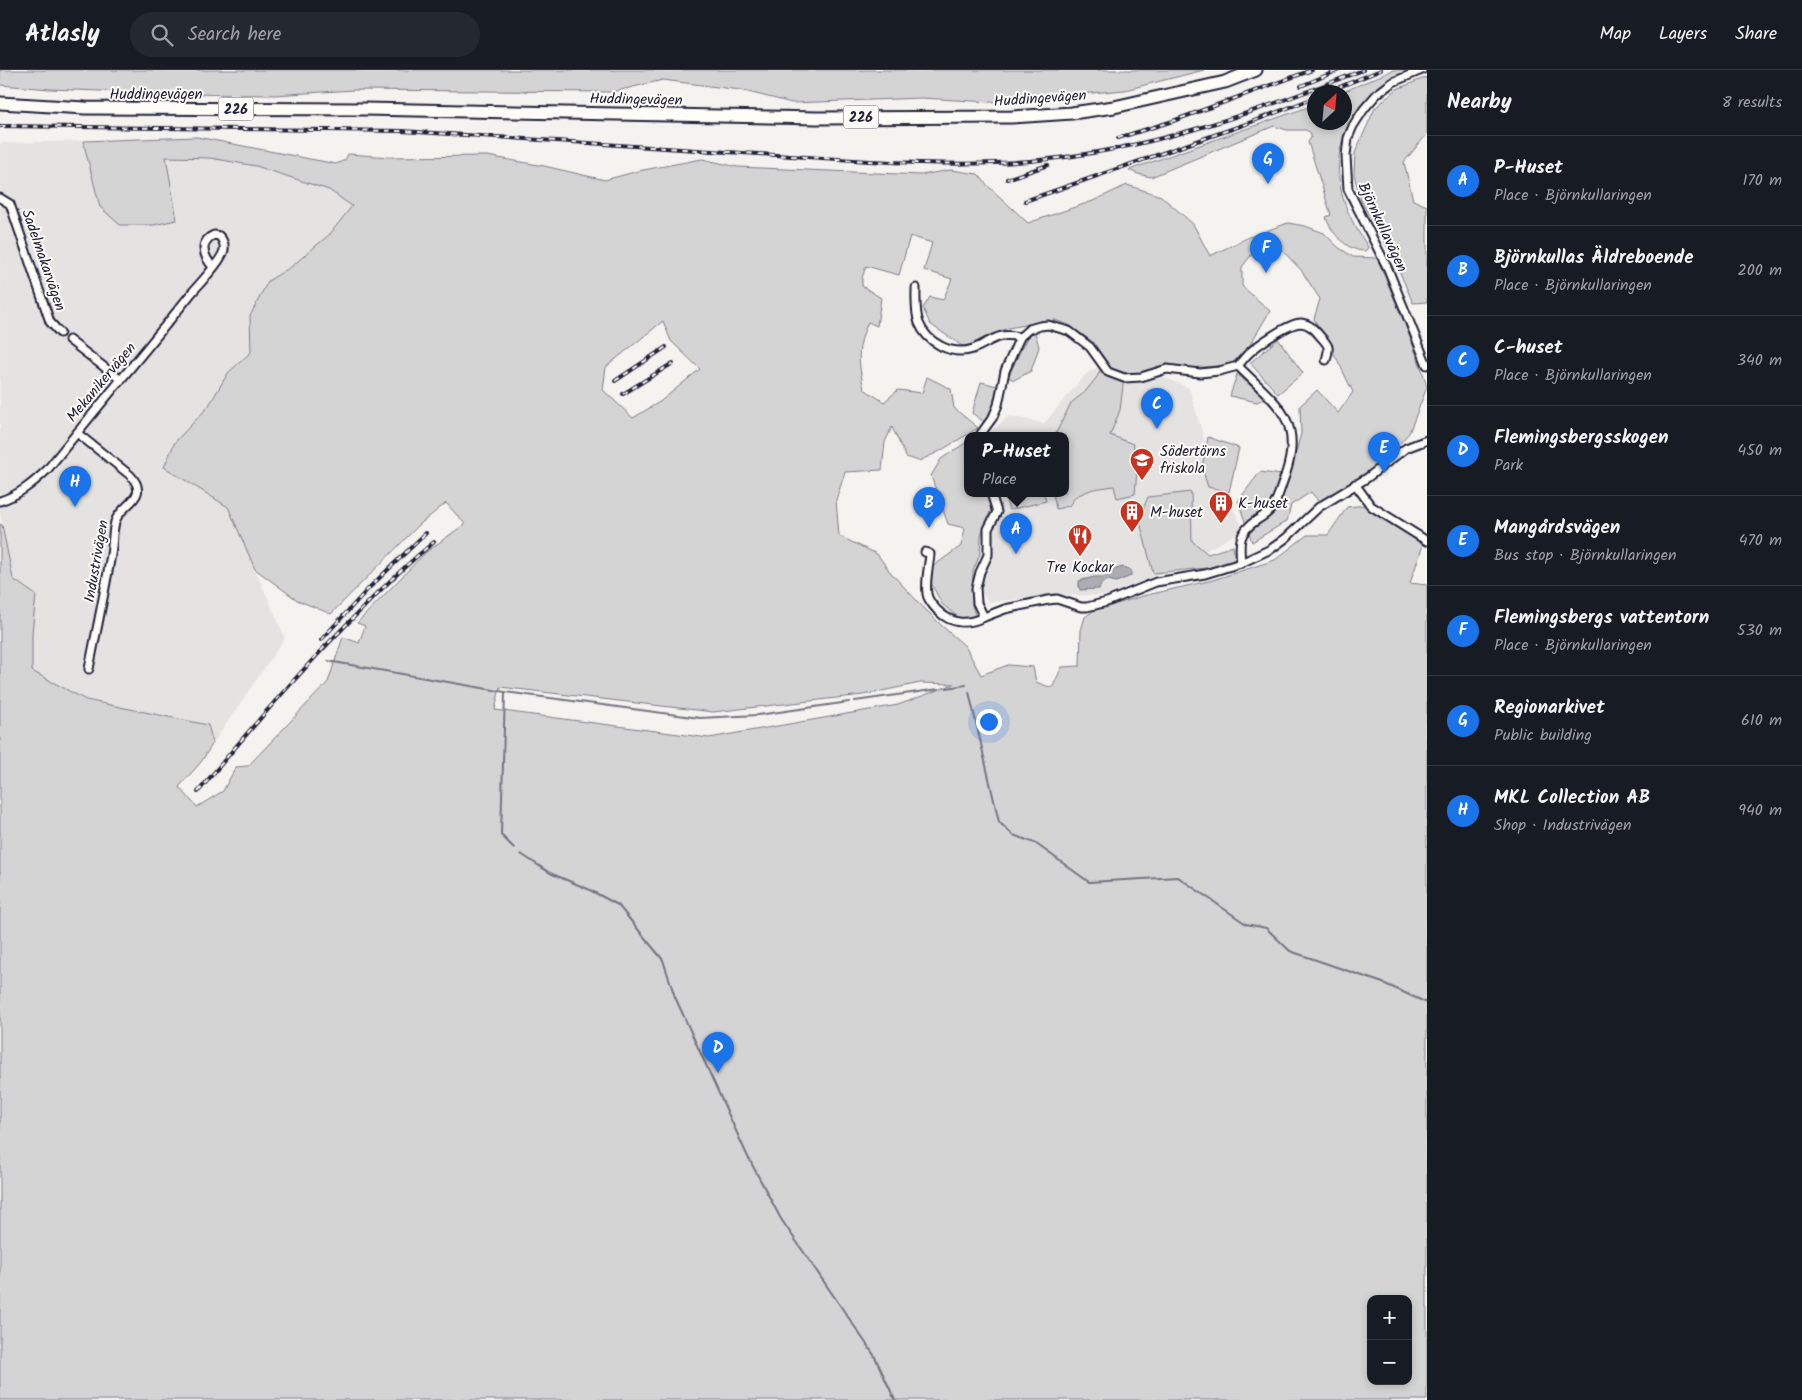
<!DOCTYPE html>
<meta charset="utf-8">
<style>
body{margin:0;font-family:Kalam,sans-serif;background:#242831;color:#f1f3f6}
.controls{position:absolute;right:15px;bottom:15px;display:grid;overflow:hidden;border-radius:10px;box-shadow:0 2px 8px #0003}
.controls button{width:45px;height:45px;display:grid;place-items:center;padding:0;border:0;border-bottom:1px solid #363941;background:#171b24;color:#f1f3f6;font:25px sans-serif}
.compass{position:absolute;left:1307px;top:15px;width:45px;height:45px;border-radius:50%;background:#171b24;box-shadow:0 2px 8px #0003;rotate:26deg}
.you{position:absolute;left:988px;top:651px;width:18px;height:18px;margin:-12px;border:4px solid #fff;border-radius:50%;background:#1a73e8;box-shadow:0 0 0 8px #1a73e833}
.badge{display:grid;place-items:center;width:32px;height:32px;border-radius:50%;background:#1a73e8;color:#fff;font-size:16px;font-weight:700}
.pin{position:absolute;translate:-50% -41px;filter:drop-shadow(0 1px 2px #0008)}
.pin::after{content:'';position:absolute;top:26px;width:18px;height:15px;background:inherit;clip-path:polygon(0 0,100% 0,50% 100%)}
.popup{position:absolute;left:964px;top:362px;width:105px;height:65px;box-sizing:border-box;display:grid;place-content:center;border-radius:10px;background:#171b24;filter:drop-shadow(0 1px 4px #0005);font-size:16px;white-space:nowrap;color:#9ea1a6}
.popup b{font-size:19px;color:#f1f3f6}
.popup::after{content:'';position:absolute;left:50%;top:100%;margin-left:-10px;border:10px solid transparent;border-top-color:#171b24}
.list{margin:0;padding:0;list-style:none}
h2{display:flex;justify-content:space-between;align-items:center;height:65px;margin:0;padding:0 20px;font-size:21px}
h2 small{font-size:16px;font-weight:400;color:#9ea1a6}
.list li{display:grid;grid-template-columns:32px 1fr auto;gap:15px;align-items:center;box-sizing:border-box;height:90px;padding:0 20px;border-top:1px solid #363941}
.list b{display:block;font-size:19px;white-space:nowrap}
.list p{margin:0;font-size:16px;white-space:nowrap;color:#9ea1a6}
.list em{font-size:16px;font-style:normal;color:#9ea1a6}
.icon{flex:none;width:28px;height:28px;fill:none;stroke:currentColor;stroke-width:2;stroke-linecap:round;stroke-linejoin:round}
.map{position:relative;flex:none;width:1427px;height:1330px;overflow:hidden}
header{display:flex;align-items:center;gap:30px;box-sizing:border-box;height:70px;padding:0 25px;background:#171b24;border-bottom:1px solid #363941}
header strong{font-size:24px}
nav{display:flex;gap:28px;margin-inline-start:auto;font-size:18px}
.search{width:350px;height:45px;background:#242831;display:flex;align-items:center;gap:12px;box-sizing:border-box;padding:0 18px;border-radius:28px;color:#9ea1a6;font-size:19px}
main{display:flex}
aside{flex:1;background:#171b24}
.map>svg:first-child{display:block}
.built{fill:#e4e3e2}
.green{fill:#d5d4d5;stroke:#7c7b88;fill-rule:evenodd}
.water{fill:#acacb2;stroke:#757582}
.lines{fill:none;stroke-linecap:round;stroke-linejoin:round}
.stream{stroke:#757582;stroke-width:2}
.minor-casing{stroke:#22223b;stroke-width:11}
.primary-casing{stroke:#22223b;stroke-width:15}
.minor{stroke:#fdfcf7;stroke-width:7}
.primary{stroke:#fdfcf7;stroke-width:11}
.rail-casing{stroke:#22223b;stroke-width:4}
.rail{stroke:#fdfcf7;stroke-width:2;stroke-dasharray:5.5;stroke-linecap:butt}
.labels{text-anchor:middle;stroke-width:4;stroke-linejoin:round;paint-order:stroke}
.shield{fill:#fdfcf7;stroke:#646373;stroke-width:1}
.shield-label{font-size:14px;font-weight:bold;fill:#22223b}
.street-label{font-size:15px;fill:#22223b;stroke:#fdfcf7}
.poi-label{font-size:15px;fill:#22223b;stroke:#fdfcf7;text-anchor:start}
</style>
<header>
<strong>Atlasly</strong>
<div class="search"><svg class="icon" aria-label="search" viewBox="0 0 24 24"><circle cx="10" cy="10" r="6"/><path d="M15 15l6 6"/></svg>Search here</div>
<nav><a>Map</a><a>Layers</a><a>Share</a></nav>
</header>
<main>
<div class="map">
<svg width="1427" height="1330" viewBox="0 0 1427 1330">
<rect width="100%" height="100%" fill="#f4f3ef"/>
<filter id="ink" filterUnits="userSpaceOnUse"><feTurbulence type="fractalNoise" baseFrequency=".02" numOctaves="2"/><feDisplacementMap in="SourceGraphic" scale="10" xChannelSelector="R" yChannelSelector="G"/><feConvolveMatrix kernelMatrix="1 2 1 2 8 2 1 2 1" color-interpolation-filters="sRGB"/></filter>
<g filter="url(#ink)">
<g class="built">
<polygon points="83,71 100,137 166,87 210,87 256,96 329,120 352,136 330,164 291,197 268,211 250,246 251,282 228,303 208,337 175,372 164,396 228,437 285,568 213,673 208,655 86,630 32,601 32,563 36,525 13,509 0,444 0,73"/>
<polygon points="1114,286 1189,318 1213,399 1244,460 1169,500 1105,526 1067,525 989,532 976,515 990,438 982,423 1065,423 1065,365 987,365 1009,346 1044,353 1084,306"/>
</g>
<g class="green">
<polygon points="0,0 1204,0 1125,20 990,32 922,28 792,33 740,20 663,10 612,22 354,20 274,25 174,24 50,19 0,15"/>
<path d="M1393 0H1411C1361 17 1329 68 1341 120 1345 140 1356 159 1367 175L1368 178 1365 181C1347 181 1331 163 1326 147L1331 145 1308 72 1311 68V63L1306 60H1287L1274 56 1151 107 1138 104 1129 100 1314 35V52H1344V22H1343Z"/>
<polygon points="1427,7 1427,64 1404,92 1413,130 1427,136 1427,232 1413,233 1395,191 1361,131 1354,105 1355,83 1375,38 1397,19"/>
<path d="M197 67 336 94 345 90 348 84 390 87 487 86 544 96 605 110 638 101 702 89 738 97 921 105 951 100 978 104 988 116 1028 153 1093 131 1127 115 1161 126 1193 154 1210 186 1249 167 1288 153 1305 156 1324 163 1338 177 1353 187 1377 188 1405 254 1422 300 1427 317 1409 363 1391 383 1370 403 1320 433 1311 422 1291 435 1287 451 1252 472 1238 431 1260 402 1289 406 1301 364 1300 336 1317 320 1338 343 1353 322 1337 289 1314 249 1320 229 1301 200 1282 180 1256 179 1242 197V216L1270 241 1248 278 1230 295 1190 298 1167 294 1132 305 1110 298 1093 272 1069 255 1055 250 1008 258 965 278 930 254 923 238 930 227 943 230 952 209 924 200 932 173 910 166 899 205 866 196 862 208V216L881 228 877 256 868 252C856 279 858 291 864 319L884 332 898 320 922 323 927 307 951 319 954 338 978 358 940 381 919 391 906 387 892 357 885 372 882 400 845 402 836 430 839 466 877 484 891 503 919 533 942 556 965 576 981 605 1008 595 1033 597 1036 612 1052 618 1062 597 1080 596 1081 560 1085 547 1093 541 1143 526 1213 510 1275 490 1307 465H1328L1347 437 1366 435 1423 475 1410 513 1427 515V1330H0V454L2 455 13 509 36 525 32 563V601L86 630 208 655 213 673 201 692 179 717 197 737 223 721 236 697 248 696 328 612 343 567 359 573 365 556 357 553 426 482 465 454 446 433 419 455 331 544 297 530 255 499 228 437 164 397 175 372 208 337 228 303 251 282 250 246 268 211 291 197 330 164 352 136 329 120 256 96 210 88 166 87 177 150 153 155H120L100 137 83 71ZM663 251 671 271 700 299 661 331 633 348 603 320 606 297ZM920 613 954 614 898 635 709 668 495 640 500 617 713 642 863 625ZM1371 1229H1408V1311H1371Z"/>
<polygon points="1035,262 1039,277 1031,301 1014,310 1008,307 1028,265"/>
<polygon points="1278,269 1303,303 1278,324 1250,293"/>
<polygon points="1103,294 1104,297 1124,308 1120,340 1110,365 1133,374 1138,389 1135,424 1117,428 1114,416 1093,419 1076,426 1069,436 1056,439 1053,423 1065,423 1065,365 1055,365 1071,333 1085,322 1097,307"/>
<polygon points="1237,304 1265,328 1257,332 1230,326"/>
<polygon points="981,312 997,316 993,337 984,352 972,343"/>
<polygon points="1208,367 1239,378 1229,422 1208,417 1202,398"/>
<polygon points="967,372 967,423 986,423 991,439 981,465 980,484 973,501 972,536 976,547 959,548 942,534 931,513 932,497 961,476 965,458 948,454 931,406 941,389"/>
<polygon points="1191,422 1192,471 1208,484 1233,476 1235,490 1217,497 1153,503 1139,448 1148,427"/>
<polygon points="1004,423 1044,423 1046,431 1009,440"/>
</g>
<polygon class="water" points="1123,497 1131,500 1131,506 1116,512 1108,510 1101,514 1099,519 1080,520 1079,516 1079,511 1094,507 1102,507 1107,505 1109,501"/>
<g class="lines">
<g class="stream">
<polyline points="328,591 505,622 700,648 758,645 849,632"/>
<polyline points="947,618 966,615"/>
<polyline points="505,622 501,765 514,778"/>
<polyline points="969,622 999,752 1013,765 1035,773 1089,812 1178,807 1246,854 1266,858 1290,881 1383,913 1427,933"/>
<polyline points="855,631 939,619"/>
<polyline points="521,784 550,803 588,819 618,835 663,890 675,927 747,1085 781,1149 874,1285 895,1330"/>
</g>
<defs>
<g id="minor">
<polyline points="1422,0 1393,12 1377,24 1364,39 1353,56 1348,68 1346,86 1348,119 1388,199 1427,295"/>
<polyline points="0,128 10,134 50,252 60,263"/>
<path d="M916 218C916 230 915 242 919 253 927 273 952 286 973 279 993 271 996 262 1020 267"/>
<polyline points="69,270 121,310"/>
<path d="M1238 296C1241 292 1244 288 1248 284 1257 275 1289 253 1301 253 1310 254 1315 260 1320 266 1329 276 1330 276 1326 290"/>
<path d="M77 363 130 405C152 428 120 434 115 452 112 464 113 478 110 490 104 526 96 563 89 599"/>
<path d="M980 365 993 347 998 335 1005 301 1020 267 1029 259 1040 256 1048 255 1069 261 1090 277 1108 302 1124 308 1141 307 1167 299 1200 303 1219 301 1238 296C1275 333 1305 349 1285 406 1281 416 1278 430 1272 438 1268 443 1262 447 1257 450 1238 462 1239 473 1241 493"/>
<polyline points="1355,414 1371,436 1427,471"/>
<polyline points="991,423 997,442 988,459 988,485 980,502 976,518 977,533 984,547 1005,539 1048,530 1057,529 1081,537 1087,537 1107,532 1156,512 1205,504 1241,493 1271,479 1286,468 1319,437 1367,408 1406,378 1427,370"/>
<path d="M0 431C19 425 33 413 47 400 94 341 143 284 190 225 198 215 222 191 224 180 225 174 223 170 219 166L214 165C198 172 204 187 213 197"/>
<path d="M925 482 930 484C929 496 925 511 927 524 928 531 933 535 937 540 952 555 967 555 984 547"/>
</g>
<polyline id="primary" points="0,33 85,38 364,39 817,48 1012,47 1072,43 1114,37 1225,12 1256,0"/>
</defs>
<use href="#minor" class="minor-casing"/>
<use href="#primary" class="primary-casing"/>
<use href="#minor" class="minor"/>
<use href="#primary" class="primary"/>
<defs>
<g id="rail">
<polyline points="1301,16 1339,0"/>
<polyline points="1327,22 1381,0"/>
<path d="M0 56 402 61 869 91C932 94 995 96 1058 88 1164 75 1264 39 1363 0"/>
<polyline points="1118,68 1173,51 1312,0"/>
<polyline points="1007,109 1048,95"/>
<polyline points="1025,131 1246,54 1314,28"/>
<polyline points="615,311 666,277"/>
<polyline points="623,324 673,293"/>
<polyline points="321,570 370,517 426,463"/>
<path d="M198 722C250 659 303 597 361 540 384 516 408 493 434 472"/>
</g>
</defs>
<use href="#rail" class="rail-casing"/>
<use href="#rail" class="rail"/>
</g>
</g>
<defs>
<symbol id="school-pin" viewBox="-11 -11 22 30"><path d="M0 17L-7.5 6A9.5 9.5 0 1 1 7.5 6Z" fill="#c8321e" stroke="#fdfcf7"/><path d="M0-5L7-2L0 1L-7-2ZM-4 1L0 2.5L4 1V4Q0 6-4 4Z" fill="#fff"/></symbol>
<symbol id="building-pin" viewBox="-11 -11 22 30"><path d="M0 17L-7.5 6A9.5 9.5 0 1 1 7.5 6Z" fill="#c8321e" stroke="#fdfcf7"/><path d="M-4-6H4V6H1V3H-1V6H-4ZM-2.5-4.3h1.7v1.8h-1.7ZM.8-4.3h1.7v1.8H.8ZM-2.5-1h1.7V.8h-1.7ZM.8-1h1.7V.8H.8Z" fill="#fff"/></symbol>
<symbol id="restaurant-pin" viewBox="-11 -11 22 30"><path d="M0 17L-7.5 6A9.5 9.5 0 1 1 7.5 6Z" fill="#c8321e" stroke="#fdfcf7"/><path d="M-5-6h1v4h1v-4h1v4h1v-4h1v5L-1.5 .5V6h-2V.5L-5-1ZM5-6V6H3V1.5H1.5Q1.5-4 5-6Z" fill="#fff"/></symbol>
</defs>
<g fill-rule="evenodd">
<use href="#school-pin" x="1128" y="376" width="28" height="38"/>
<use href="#building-pin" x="1207" y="419" width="28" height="38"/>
<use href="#building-pin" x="1118" y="428" width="28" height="38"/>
<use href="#restaurant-pin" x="1066" y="452" width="28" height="38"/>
</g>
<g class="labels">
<g class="shield">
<rect x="218.5" y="27.5" width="35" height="23" rx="4"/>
<rect x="843.5" y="35.5" width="35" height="23" rx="4"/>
</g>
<g class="shield-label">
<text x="236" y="44">226</text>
<text x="861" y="52">226</text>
</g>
<g class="street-label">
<text x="156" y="29">Huddingevägen</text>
<text transform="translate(1040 28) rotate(-4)" y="5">Huddingevägen</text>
<text transform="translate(636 29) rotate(1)" y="5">Huddingevägen</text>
<text transform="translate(1383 157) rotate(65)" y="5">Björnkullavägen</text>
<text transform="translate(44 190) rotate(71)" y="5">Sadelmakarvägen</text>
<text transform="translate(101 312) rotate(-50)" y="5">Mekanikervägen</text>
<text transform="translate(96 491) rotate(-80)" y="5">Industrivägen</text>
</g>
<g class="poi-label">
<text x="1160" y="386">Södertörns<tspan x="1160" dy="17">friskola</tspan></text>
<text x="1238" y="438">K-huset</text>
<text x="1150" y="447">M-huset</text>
<text x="1080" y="502" text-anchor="middle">Tre Kockar</text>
</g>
</g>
</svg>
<div class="controls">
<button>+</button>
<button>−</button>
</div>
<svg class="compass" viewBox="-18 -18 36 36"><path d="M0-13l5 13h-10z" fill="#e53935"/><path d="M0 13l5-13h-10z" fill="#9ea1a6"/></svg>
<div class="you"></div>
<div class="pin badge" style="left:1016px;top:484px">A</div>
<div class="popup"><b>P-Huset</b>Place</div>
<div class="pin badge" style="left:929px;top:458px">B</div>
<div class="pin badge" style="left:1157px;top:359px">C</div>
<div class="pin badge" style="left:718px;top:1003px">D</div>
<div class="pin badge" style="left:1384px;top:403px">E</div>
<div class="pin badge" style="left:1266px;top:203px">F</div>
<div class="pin badge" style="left:1268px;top:114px">G</div>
<div class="pin badge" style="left:75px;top:437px">H</div>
</div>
<aside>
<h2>Nearby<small>8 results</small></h2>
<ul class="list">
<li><span class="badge">A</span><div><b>P-Huset</b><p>Place · Björnkullaringen</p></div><em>170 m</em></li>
<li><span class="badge">B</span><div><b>Björnkullas Äldreboende</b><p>Place · Björnkullaringen</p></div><em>200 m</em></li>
<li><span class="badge">C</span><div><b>C-huset</b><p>Place · Björnkullaringen</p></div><em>340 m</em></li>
<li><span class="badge">D</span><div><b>Flemingsbergsskogen</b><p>Park</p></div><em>450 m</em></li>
<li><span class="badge">E</span><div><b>Mangårdsvägen</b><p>Bus stop · Björnkullaringen</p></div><em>470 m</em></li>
<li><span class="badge">F</span><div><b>Flemingsbergs vattentorn</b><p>Place · Björnkullaringen</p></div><em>530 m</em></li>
<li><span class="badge">G</span><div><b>Regionarkivet</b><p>Public building</p></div><em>610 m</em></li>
<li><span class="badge">H</span><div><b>MKL Collection AB</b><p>Shop · Industrivägen</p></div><em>940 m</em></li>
</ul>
</aside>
</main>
